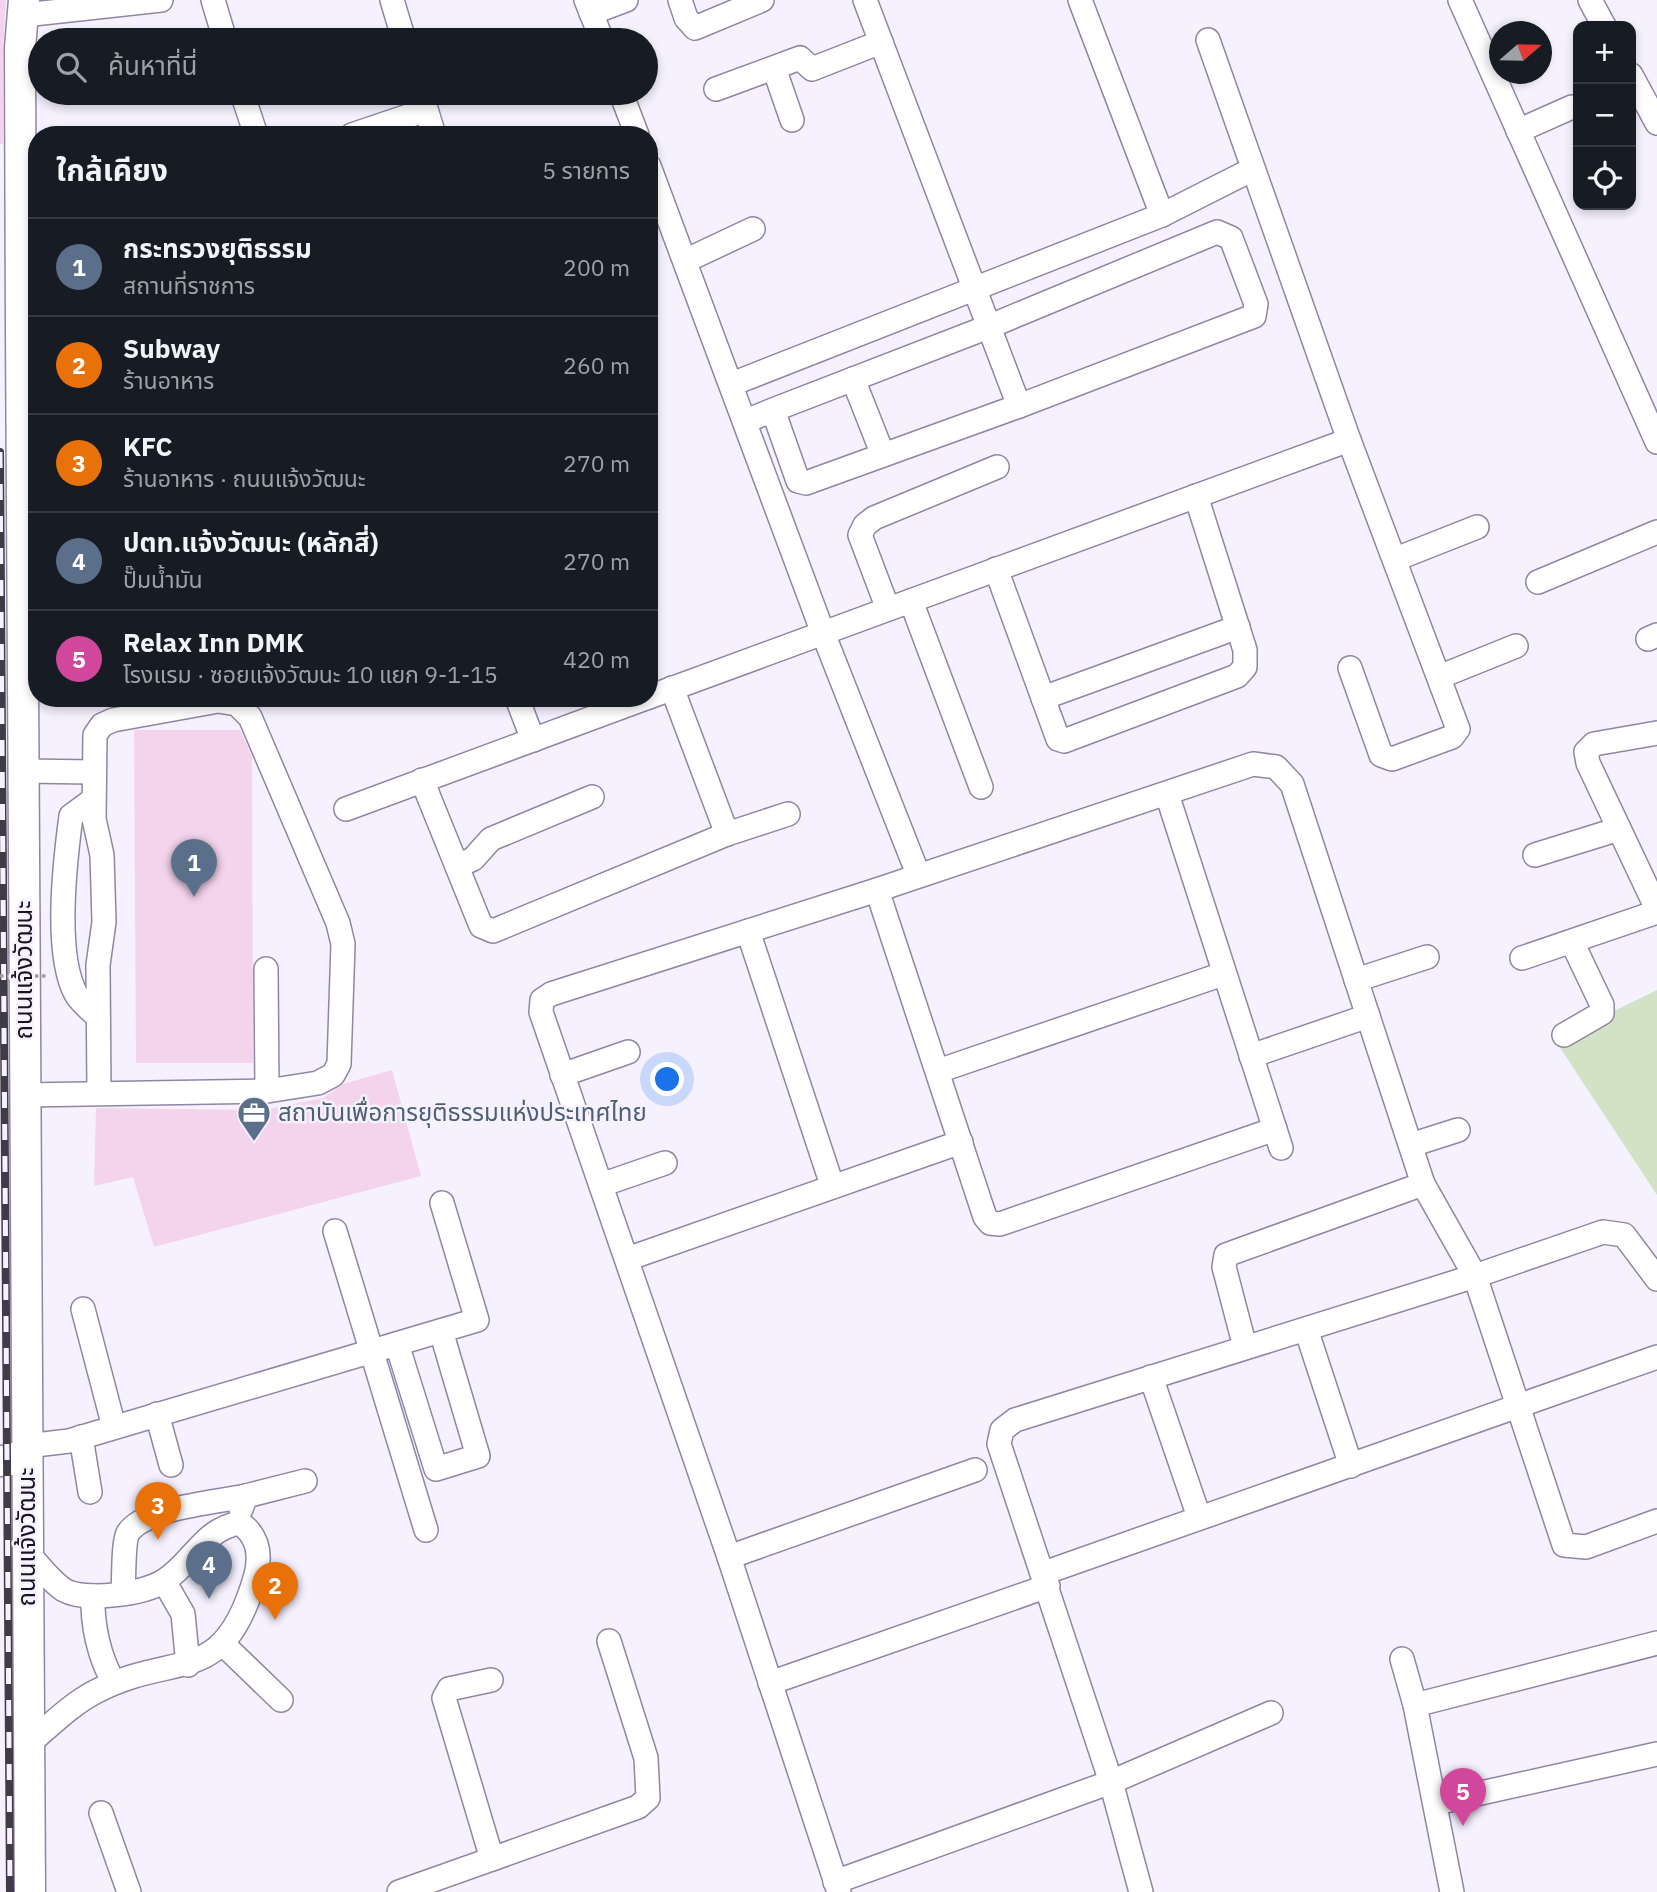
<!DOCTYPE html>
<html lang="th">
<meta charset="utf-8">
<style>
body{margin:0;font-family:"IBM Plex Sans","Noto Sans Thai",sans-serif;background:#242831;color:#f1f3f6}
.controls{position:absolute;right:21px;top:21px;display:grid;overflow:hidden;border-radius:14px;box-shadow:0 4px 10px #0003}
.controls button{width:63px;height:63px;display:grid;place-items:center;padding:0;border:0;border-bottom:2px solid #363941;background:#171b24;color:#f1f3f6;font:35px sans-serif}
.compass{position:absolute;left:1489px;top:21px;width:63px;height:63px;border-radius:50%;background:#171b24;box-shadow:0 4px 10px #0003;rotate:70deg}
.you{position:absolute;left:668px;top:1080px;width:24px;height:24px;margin:-18px;border:5px solid #fff;border-radius:50%;background:#1a73e8;box-shadow:0 0 0 10px #1a73e833}
.badge{display:grid;place-items:center;width:46px;height:46px;border-radius:50%;background:#0b8043;color:#fff;font-size:23px;font-weight:700}
.pin{position:absolute;translate:-50% -58px;filter:drop-shadow(0 2px 4px #0008)}
.pin::after{content:'';position:absolute;top:37px;width:24px;height:21px;background:inherit;clip-path:polygon(0 0,100% 0,50% 100%)}
.list{margin:0;padding:0;list-style:none}
h2{display:flex;justify-content:space-between;align-items:center;height:91px;margin:0;padding:0 28px;font-size:30px}
h2 small{font-size:23px;font-weight:400;color:#9ea1a6}
.list li{display:grid;grid-template-columns:46px 1fr auto;gap:21px;align-items:center;box-sizing:border-box;height:98px;padding:0 28px;border-top:2px solid #363941}
.list b{display:block;font-size:26px;white-space:nowrap}
.list p{margin:0;font-size:23px;white-space:nowrap;color:#9ea1a6}
.list em{font-size:23px;font-style:normal;color:#9ea1a6}
.icon{flex:none;width:38px;height:38px;fill:none;stroke:currentColor;stroke-width:2;stroke-linecap:round;stroke-linejoin:round}
.map{position:relative;flex:none;width:1657px;height:1892px;overflow:hidden}
.search{position:absolute;background:#171b24;box-shadow:0 4px 10px #0003;left:28px;top:28px;width:630px;height:77px;display:flex;align-items:center;gap:18px;box-sizing:border-box;padding:0 24px;border-radius:38px;color:#9ea1a6;font-size:26px}
.panel{position:absolute;background:#171b24;box-shadow:0 4px 10px #0003;left:28px;top:126px;width:630px;height:581px;border-radius:28px}
.map>svg:first-child{display:block}
.green{fill:#d3e1c5}
.building{fill:#f4d4ec}
.lines{fill:none;stroke-linecap:round;stroke-linejoin:round}
.minor-casing{stroke:#9185a4;stroke-width:26}
.major-casing{stroke:#9185a4;stroke-width:33}
.minor{stroke:#fff;stroke-width:23}
.major{stroke:#fff;stroke-width:30}
.rail-casing{stroke:#403c47;stroke-width:8}
.rail{stroke:#f6f1ff;stroke-width:5;stroke-dasharray:16;stroke-linecap:butt}
.path-bridge{stroke:#9f9ba7;stroke-width:3.5;stroke-dasharray:3.5 3.5;stroke-linecap:butt}
.labels{text-anchor:middle;stroke-width:5;stroke-linejoin:round;paint-order:stroke}
.street-label{font-size:24px;fill:#18141f;stroke:#f6f1ff}
.service-label{font-size:24px;fill:#4e5e75;stroke:#f6f1ff;text-anchor:start}
</style>
<div class="map">
<svg width="1657" height="1892" viewBox="0 0 1657 1892">
<rect width="100%" height="100%" fill="#f6f1ff"/>
<polygon class="green" points="1657,990 1657,1195 1555,1040"/>
<g class="building">
<polygon points="0,0 6,0 3,48 3,144 0,144"/>
<polygon points="134,730 240,730 252,757 253,1063 136,1063"/>
<polygon points="392,1070 421,1176 154,1247 133,1177 94,1186 96,1108 263,1110 323,1098 343,1084"/>
</g>
<g class="lines">
<defs>
<g id="minor">
<polyline points="213,0 225,40"/>
<polyline points="392,0 404,40"/>
<polyline points="586,0 602,40"/>
<polyline points="680,0 686,18 695,28 762,0"/>
<polyline points="865,0 1019,406"/>
<polyline points="1080,0 1162,215"/>
<polyline points="1460,0 1657,442"/>
<polyline points="1590,0 1604,26"/>
<polyline points="591,13 626,0"/>
<polyline points="24,15 161,0"/>
<polyline points="1208,40 1349,440 1458,729 1452,737 1392,759 1381,755 1350,668"/>
<polyline points="774,68 792,120"/>
<polyline points="1631,75 1657,123"/>
<polyline points="716,89 800,58 812,69 881,42"/>
<polyline points="242,93 256,135"/>
<polyline points="421,93 434,135"/>
<polyline points="621,93 637,135"/>
<polyline points="1518,131 1572,107"/>
<polyline points="352,135 426,110"/>
<polyline points="649,166 823,633 918,874"/>
<polyline points="685,261 753,229"/>
<polyline points="853,379 883,455"/>
<polyline points="732,384 1162,215 1253,169"/>
<polyline points="746,421 773,410 988,327 1217,232 1231,238 1256,304 1254,316 1019,406 806,483 798,481 773,410"/>
<polyline points="1396,559 1477,527"/>
<polyline points="996,569 1058,739 1064,741 1237,676 1245,667 1245,650 1196,496"/>
<polyline points="1538,582 1657,532"/>
<polyline points="911,601 981,787"/>
<polyline points="888,609 860,535 865,525 874,518 997,467"/>
<polyline points="1648,639 1657,635"/>
<polyline points="1439,677 1516,646"/>
<polyline points="672,688 727,834"/>
<polyline points="649,697 1349,440"/>
<polyline points="517,698 533,740"/>
<polyline points="1043,698 1238,627"/>
<polyline points="1657,733 1594,744 1586,752 1588,763 1657,909"/>
<polyline points="24,771 93,772"/>
<polyline points="422,780 481,926 493,931 727,834 788,814"/>
<polyline points="1167,794 1281,1148"/>
<path d="M94 799 71 816C65 861 54 954 76 994 81 1003 91 1010 98 1017"/>
<polyline points="346,809 646,698"/>
<polyline points="1535,855 1619,829"/>
<polyline points="457,866 473,859 491,839 592,797"/>
<polyline points="877,890 985,1217 990,1223 1000,1224 1275,1129"/>
<polyline points="748,931 832,1185"/>
<polyline points="1522,958 1657,912"/>
<polyline points="266,969 267,1091"/>
<polyline points="1356,980 1427,957"/>
<polyline points="1564,1035 1602,1013 1602,1005 1572,942"/>
<polyline points="1251,1056 1368,1016"/>
<polyline points="938,1071 1223,974"/>
<polyline points="562,1075 628,1052"/>
<polyline points="24,1095 267,1091 318,1083 333,1075 339,1064 343,944 338,923 250,717 237,704 218,701 113,720 102,725 95,735 94,819 102,855 104,922 98,965 99,1093"/>
<polyline points="1411,1145 1458,1130"/>
<polyline points="1423,1184 1475,1276 1564,1545 1586,1547 1657,1521"/>
<polyline points="601,1185 665,1163"/>
<polyline points="335,1231 426,1530"/>
<polyline points="627,1259 961,1142"/>
<polyline points="83,1309 114,1427"/>
<polyline points="1306,1329 1351,1466"/>
<polyline points="397,1344 436,1469 478,1456 441,1331"/>
<polyline points="1151,1377 1199,1517"/>
<polyline points="157,1414 171,1465"/>
<polyline points="81,1437 90,1492"/>
<polyline points="27,1446 69,1441 477,1320 442,1203"/>
<polyline points="241,1509 246,1496 305,1481"/>
<path d="M26 1551C38 1564 50 1581 64 1590 85 1602 144 1594 164 1581 193 1563 203 1529 240 1523 258 1536 261 1554 256 1575 223 1691 176 1649 95 1692 70 1705 49 1727 27 1745"/>
<polyline points="729,1557 975,1470"/>
<polyline points="1044,1573 1657,1357"/>
<polyline points="164,1581 183,1614 188,1665"/>
<path d="M123 1593C124 1580 123 1542 128 1533 144 1508 217 1502 246 1496"/>
<path d="M93 1596C92 1625 99 1657 114 1683"/>
<polyline points="223,1644 281,1700"/>
<polyline points="1402,1659 1415,1705 1452,1892"/>
<polyline points="770,1683 1048,1586"/>
<polyline points="1415,1705 1657,1643"/>
<polyline points="1436,1803 1657,1754"/>
<polyline points="101,1813 129,1892"/>
<polyline points="492,1859 638,1807 648,1798 646,1758 609,1641"/>
<polyline points="835,1882 1111,1782 1271,1713"/>
<polyline points="399,1892 492,1859 444,1698 449,1689 491,1680"/>
<polyline points="839,1892 729,1557 541,1012 542,1000 551,994 877,890 1253,764 1276,767 1292,784 1423,1184 1226,1255 1224,1267 1245,1347"/>
<polyline points="1141,1892 1111,1782 999,1444 1002,1430 1015,1420 1475,1276 1603,1232 1624,1235 1657,1279"/>
</g>
<g id="major">
<polyline points="24,0 20,48 21,332 30,1892"/>
<polyline points="0,1461 12,1460 27,1452"/>
</g>
</defs>
<use href="#minor" class="minor-casing"/>
<use href="#major" class="major-casing"/>
<use href="#minor" class="minor"/>
<use href="#major" class="major"/>
<defs>
<polyline id="rail" points="0,452 10,1892"/>
</defs>
<use href="#rail" class="rail-casing"/>
<use href="#rail" class="rail"/>
<polyline class="path-bridge" points="0,976 46,976"/>
</g>
<defs>
<symbol id="office-pin" viewBox="-11 -11 22 30"><path d="M0 17L-7.5 6A9.5 9.5 0 1 1 7.5 6Z" fill="#5c6f8a" stroke="#f6f1ff"/><path d="M-6-3h4V-5.5h4V-3h4V5H-6ZM-1-4.5V-3h2v-1.5ZM-6 0V1H6V0Z" fill="#fff"/></symbol>
</defs>
<g fill-rule="evenodd">
<use href="#office-pin" x="235" y="1094" width="38" height="52"/>
</g>
<g class="labels">
<g class="street-label">
<text transform="translate(24 970) rotate(-90)" y="8">ถนนแจ้งวัฒนะ</text>
<text transform="translate(27 1537) rotate(-90)" y="8">ถนนแจ้งวัฒนะ</text>
</g>
<g class="service-label">
<text x="278" y="1121">สถาบันเพื่อการยุติธรรมแห่งประเทศไทย</text>
</g>
</g>
</svg>
<div class="controls">
<button>+</button>
<button>−</button>
<button><svg class="icon" aria-label="locate" viewBox="0 0 24 24"><circle cx="12" cy="12" r="6"/><path d="M12 2v4M12 18v4M2 12h4M18 12h4"/></svg></button>
</div>
<svg class="compass" viewBox="-18 -18 36 36"><path d="M0-13l5 13h-10z" fill="#e53935"/><path d="M0 13l5-13h-10z" fill="#9ea1a6"/></svg>
<div class="you"></div>
<div class="pin badge" style="left:194px;top:897px;background:#5c6f8a">1</div>
<div class="pin badge" style="left:275px;top:1620px;background:#e8710a">2</div>
<div class="pin badge" style="left:158px;top:1540px;background:#e8710a">3</div>
<div class="pin badge" style="left:209px;top:1599px;background:#5c6f8a">4</div>
<div class="pin badge" style="left:1463px;top:1826px;background:#d1479c">5</div>
<div class="search"><svg class="icon" aria-label="search" viewBox="0 0 24 24"><circle cx="10" cy="10" r="6"/><path d="M15 15l6 6"/></svg>ค้นหาที่นี่</div>
<section class="panel">
<h2>ใกล้เคียง<small>5 รายการ</small></h2>
<ul class="list">
<li><span class="badge" style="background:#5c6f8a">1</span><div><b>กระทรวงยุติธรรม</b><p>สถานที่ราชการ</p></div><em>200 m</em></li>
<li><span class="badge" style="background:#e8710a">2</span><div><b>Subway</b><p>ร้านอาหาร</p></div><em>260 m</em></li>
<li><span class="badge" style="background:#e8710a">3</span><div><b>KFC</b><p>ร้านอาหาร · ถนนแจ้งวัฒนะ</p></div><em>270 m</em></li>
<li><span class="badge" style="background:#5c6f8a">4</span><div><b>ปตท.แจ้งวัฒนะ (หลักสี่)</b><p>ปั๊มน้ำมัน</p></div><em>270 m</em></li>
<li><span class="badge" style="background:#d1479c">5</span><div><b>Relax Inn DMK</b><p>โรงแรม · ซอยแจ้งวัฒนะ 10 แยก 9-1-15</p></div><em>420 m</em></li>
</ul>
</section>
</div>
